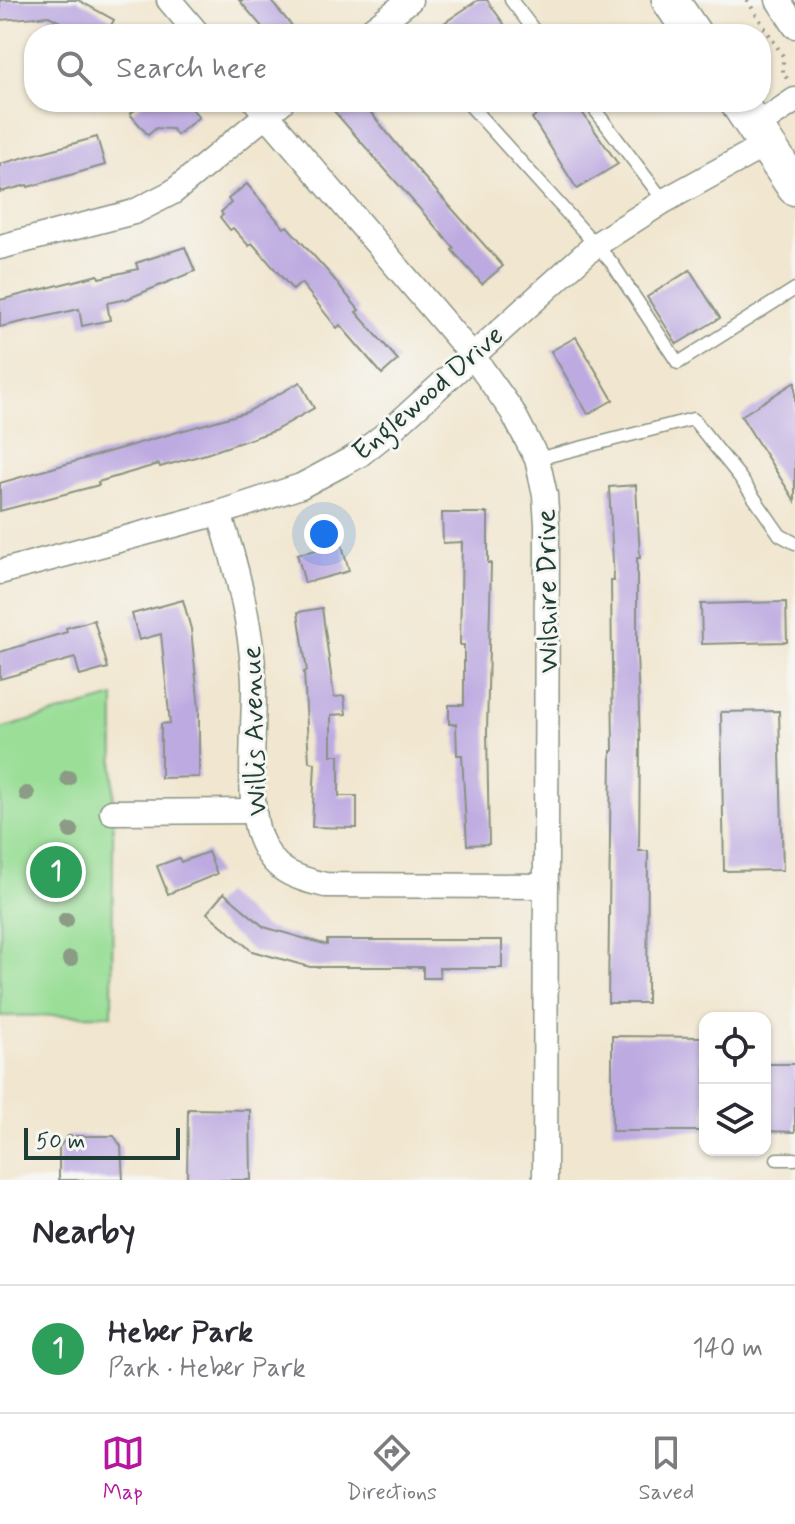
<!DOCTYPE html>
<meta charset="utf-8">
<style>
body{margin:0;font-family:Mynerve,sans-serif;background:#f2f2f3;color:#2b2b33}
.controls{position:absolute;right:24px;bottom:24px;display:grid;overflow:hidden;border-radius:16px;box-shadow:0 2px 6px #0004}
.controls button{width:72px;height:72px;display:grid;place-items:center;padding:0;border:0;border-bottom:2px solid #e1e1e2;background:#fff;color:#2b2b33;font:40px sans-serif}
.scale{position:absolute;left:24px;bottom:20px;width:156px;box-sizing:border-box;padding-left:8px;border:4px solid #1f3d34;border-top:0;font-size:22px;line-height:28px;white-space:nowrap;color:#1f3d34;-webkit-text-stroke:6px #f6f6f2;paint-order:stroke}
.you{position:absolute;left:324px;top:534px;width:28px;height:28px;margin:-20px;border:6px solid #fff;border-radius:50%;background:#1a73e8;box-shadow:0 0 0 12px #1a73e833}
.badge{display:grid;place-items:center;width:52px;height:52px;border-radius:50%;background:#b5179e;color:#fff;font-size:26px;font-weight:700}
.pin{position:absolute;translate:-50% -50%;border:4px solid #fff;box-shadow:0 2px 8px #0006}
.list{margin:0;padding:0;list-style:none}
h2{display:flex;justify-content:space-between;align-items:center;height:104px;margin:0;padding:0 32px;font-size:34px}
h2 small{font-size:26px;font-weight:400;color:#7c7c81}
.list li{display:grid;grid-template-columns:52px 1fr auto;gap:24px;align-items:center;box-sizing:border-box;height:128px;padding:0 32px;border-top:2px solid #e1e1e2}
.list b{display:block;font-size:30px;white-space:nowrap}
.list p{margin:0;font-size:26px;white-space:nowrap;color:#7c7c81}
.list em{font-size:26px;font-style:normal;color:#7c7c81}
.icon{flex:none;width:44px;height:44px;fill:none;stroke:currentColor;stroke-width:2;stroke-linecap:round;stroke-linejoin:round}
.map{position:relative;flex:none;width:795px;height:1180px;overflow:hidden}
.search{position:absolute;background:#fff;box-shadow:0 2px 6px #0004;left:24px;right:24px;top:24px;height:88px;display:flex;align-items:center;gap:20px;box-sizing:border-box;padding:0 28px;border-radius:32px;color:#7c7c81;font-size:30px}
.sheet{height:232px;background:#fff}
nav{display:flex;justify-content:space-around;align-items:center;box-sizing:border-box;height:112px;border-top:2px solid #e1e1e2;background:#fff;font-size:22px;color:#7c7c81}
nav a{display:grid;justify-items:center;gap:4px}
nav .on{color:#b5179e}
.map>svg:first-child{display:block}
.green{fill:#9ade97;stroke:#5c8e66;stroke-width:2}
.building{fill:#bdaae1}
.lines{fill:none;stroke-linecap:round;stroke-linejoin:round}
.service-casing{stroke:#889282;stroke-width:15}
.minor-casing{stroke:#889282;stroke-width:27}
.primary-casing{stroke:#889282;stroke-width:39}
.path{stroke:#889282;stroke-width:4;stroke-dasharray:2 6;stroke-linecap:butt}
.service{stroke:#fff;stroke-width:12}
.minor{stroke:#fff;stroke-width:24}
.primary{stroke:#fff;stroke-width:36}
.tree{fill:#8b9b85}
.labels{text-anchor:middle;stroke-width:6;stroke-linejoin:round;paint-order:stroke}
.street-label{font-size:28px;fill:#1f3d34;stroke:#f6f6f2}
</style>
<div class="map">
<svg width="795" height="1180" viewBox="0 0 795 1180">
<rect width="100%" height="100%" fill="#f6f6f2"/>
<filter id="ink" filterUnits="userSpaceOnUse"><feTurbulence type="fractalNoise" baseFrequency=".0125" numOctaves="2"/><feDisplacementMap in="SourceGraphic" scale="16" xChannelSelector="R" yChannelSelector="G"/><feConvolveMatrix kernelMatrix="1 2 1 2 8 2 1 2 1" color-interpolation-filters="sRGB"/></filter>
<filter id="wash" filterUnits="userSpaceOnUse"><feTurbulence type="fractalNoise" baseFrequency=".006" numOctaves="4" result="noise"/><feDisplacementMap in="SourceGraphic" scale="32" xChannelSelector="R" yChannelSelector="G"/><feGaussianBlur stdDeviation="1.8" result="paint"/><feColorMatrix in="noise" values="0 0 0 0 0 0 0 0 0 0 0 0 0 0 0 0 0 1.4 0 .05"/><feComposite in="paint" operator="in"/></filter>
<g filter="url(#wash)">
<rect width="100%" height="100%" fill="#f1e6cf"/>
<polygon class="green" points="114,697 112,1015 0,1016 0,729"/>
<g id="blocks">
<g class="building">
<polygon points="0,0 78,0 114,20 106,34 82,34 49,16 0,20"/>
<polygon points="239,0 270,0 299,34 268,34"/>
<polygon points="478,0 487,0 511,34 452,34 444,23"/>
<polygon points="144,102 186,102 199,117 177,135 172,129 156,128 148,135 130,114"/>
<polygon points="326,102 362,102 423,176 503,266 482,284 452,250 454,248"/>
<polygon points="555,102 575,102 618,164 577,189 532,118"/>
<polygon points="97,137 105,165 28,187 27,185 0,192 0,164"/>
<polygon points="247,184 284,228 287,226 330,274 359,310 356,312 398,360 382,374 340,325 337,328 301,283 293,290 252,243 249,246 233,228 230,230 220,217 223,215 221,212 231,203 228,199"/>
<polygon points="185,247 195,271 127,299 107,303 110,320 82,326 79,309 0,327 0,300 98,275 99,278 138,269 136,263"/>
<polygon points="690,270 720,318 677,344 647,297"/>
<polygon points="576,337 613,400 588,414 551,351"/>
<polygon points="300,382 314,408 274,431 206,454 160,467 159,464 98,482 99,485 0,511 0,483 247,412"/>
<polygon points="795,382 795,501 741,416"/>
<polygon points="636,485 640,558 637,558 637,653 640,739 639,851 648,851 647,1003 608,1003 611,751 613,751 611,581 614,581 609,487"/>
<polygon points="442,513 488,513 488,563 491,563 487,732 489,844 467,845 462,755 457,755 456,724 449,724 449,705 464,705 464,645 460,645 462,542 443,543"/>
<polygon points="342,545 349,571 305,583 297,554"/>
<polygon points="183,600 191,629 199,709 199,777 161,778 161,724 170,723 161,634 139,640 132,614"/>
<polygon points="786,602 787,642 702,644 701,604"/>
<polygon points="322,608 334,697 344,696 346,714 331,715 331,755 339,755 339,796 357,796 357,828 312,827 315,763 309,762 304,672 307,671 298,612"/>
<polygon points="94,620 108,668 80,676 75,658 0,679 0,652 67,632 66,628"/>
<polygon points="779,711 783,870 724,871 721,712"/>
<polygon points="208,852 217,874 168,894 157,866 179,858 181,862"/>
<polygon points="224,893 264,927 327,945 327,940 502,940 502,968 439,968 440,978 423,978 423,967 310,967 252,951 207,913"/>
<polygon points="612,1036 705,1037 705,1131 612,1131"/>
<polygon points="765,1064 795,1064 795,1132 765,1131"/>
<polygon points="188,1109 250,1110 251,1180 187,1180"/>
<polygon points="68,1136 114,1136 121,1146 123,1180 59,1180 59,1147"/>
</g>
</g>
</g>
<g filter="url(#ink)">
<use href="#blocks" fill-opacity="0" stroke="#889282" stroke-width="2"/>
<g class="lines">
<defs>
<g id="service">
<polyline points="511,0 537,34"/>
<polyline points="388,16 405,34"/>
<polyline points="467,102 612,263 678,363 795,289"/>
<polyline points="589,102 664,201"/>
<polyline points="537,459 693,419 739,476 780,535 795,543"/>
<polyline points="777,1159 795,1159"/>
</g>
<g id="minor">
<polyline points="169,0 198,34"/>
<polyline points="778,0 795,26"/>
<polyline points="366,34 410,0"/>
<polyline points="256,102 472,355 512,411 537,459 545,495 547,525 545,1180"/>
<polyline points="755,127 795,100"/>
<polyline points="0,247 134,212 173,192 282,102"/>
<path d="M219 513C237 567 251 622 254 680 255 722 246 801 260 838 273 871 293 877 325 885L546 886"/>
<polyline points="0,572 219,513 301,486 359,455 392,429 594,246 664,201 767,144"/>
<polyline points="112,812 254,811"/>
</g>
<g id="primary">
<polyline points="670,0 693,34"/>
<polyline points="738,102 795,187"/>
</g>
</defs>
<use href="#service" class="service-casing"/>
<use href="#minor" class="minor-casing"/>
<use href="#primary" class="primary-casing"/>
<polyline class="path" points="747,0 783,56 783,72 789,82"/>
<use href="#service" class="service"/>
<use href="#minor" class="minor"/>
<use href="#primary" class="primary"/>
</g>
<g class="tree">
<circle cx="68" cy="778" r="8"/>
<circle cx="27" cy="794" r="8"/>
<circle cx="71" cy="831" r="8"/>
<circle cx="65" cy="856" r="8"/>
<circle cx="66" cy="920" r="8"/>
<circle cx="70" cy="959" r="8"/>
</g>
</g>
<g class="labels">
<g class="street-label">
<text transform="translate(427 392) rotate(-41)" y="10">Englewood Drive</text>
<text transform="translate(546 591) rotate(-91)" y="10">Wilshire Drive</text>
<text transform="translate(253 731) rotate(-92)" y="10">Willis Avenue</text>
</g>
</g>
</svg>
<div class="controls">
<button><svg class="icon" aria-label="locate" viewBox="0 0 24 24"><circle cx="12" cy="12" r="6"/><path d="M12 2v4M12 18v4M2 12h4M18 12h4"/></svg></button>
<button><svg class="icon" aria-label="layers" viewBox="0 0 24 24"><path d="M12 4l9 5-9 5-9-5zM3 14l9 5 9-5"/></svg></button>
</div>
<div class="scale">50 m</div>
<div class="you"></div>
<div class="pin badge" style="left:56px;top:872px;background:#2e9e5b">1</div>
<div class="search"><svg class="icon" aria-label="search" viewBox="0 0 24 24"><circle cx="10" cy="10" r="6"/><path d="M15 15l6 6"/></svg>Search here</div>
</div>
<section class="sheet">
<h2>Nearby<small></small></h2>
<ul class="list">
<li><span class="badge" style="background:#2e9e5b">1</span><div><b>Heber Park</b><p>Park · Heber Park</p></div><em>140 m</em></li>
</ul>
</section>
<nav>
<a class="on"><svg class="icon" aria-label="map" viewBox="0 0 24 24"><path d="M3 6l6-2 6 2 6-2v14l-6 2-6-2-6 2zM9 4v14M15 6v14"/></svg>Map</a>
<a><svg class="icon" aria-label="directions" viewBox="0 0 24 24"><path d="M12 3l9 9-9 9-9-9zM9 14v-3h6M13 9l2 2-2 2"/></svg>Directions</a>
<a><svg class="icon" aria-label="saved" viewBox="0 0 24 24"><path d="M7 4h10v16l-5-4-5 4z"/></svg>Saved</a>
</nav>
